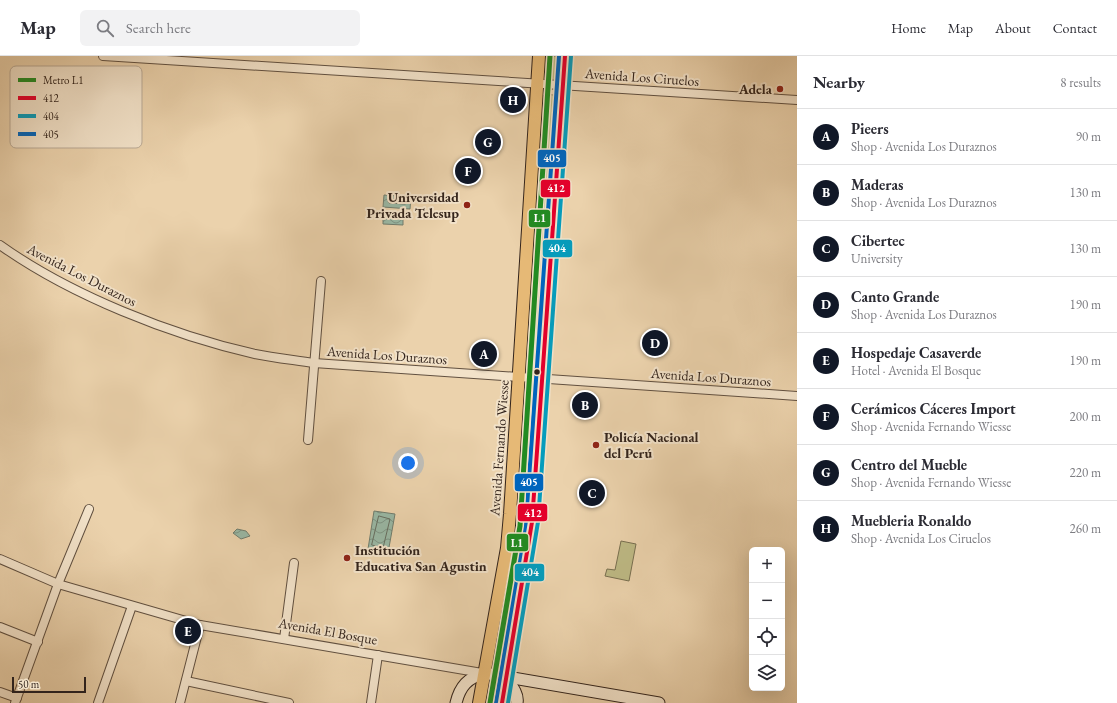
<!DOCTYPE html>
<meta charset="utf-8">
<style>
body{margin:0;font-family:"EB Garamond",serif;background:#f2f2f3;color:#2b2b33}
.controls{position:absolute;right:12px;bottom:12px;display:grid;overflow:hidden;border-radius:6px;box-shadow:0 4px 16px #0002}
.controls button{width:36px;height:36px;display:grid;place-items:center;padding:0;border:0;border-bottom:1px solid #e1e1e2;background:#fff;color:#2b2b33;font:20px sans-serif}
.scale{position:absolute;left:12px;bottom:10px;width:74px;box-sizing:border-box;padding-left:4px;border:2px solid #33241c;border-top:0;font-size:11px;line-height:14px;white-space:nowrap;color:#33241c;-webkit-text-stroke:3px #f2e2c9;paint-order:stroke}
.you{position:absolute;left:408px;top:407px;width:14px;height:14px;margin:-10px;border:3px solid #fff;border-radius:50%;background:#1a73e8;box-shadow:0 0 0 6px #1a73e833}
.badge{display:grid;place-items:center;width:26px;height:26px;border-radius:50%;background:#111827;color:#fff;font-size:13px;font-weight:700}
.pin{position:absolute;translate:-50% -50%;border:2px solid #fff;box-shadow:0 1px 4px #0006}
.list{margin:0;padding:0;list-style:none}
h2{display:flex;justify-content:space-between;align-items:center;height:52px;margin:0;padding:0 16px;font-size:17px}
h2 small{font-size:13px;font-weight:400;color:#7c7c81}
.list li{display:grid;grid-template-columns:26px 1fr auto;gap:12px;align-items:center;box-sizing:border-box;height:56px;padding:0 16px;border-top:1px solid #e1e1e2}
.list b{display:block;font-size:15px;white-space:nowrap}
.list p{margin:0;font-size:13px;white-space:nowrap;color:#7c7c81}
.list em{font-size:13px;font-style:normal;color:#7c7c81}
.icon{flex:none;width:22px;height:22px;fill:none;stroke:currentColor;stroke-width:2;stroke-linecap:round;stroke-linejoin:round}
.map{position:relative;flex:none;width:797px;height:647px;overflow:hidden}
header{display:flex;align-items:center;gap:24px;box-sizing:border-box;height:56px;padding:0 20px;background:#fff;border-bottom:1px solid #e1e1e2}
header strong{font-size:19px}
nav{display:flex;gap:22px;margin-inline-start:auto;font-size:14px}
.search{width:280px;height:36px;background:#f2f2f3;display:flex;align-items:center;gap:10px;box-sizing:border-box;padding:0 14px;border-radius:6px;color:#7c7c81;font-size:15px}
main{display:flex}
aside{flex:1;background:#fff}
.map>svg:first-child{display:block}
.grass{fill:#beba85;stroke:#786f50}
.water{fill:url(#water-waves);stroke:#707d6e}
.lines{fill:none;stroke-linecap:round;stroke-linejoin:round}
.shore{stroke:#666e60;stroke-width:1}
.street-casing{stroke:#615040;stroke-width:10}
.secondary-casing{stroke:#33241c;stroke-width:13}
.primary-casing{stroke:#33241c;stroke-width:14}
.street{stroke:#f2e2c9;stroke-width:8}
.secondary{stroke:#f2e2c9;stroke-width:11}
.primary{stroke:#e6b976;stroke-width:12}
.bus-1-casing{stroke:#f2e2c9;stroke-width:7}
.bus-2-casing{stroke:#f2e2c9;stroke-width:7}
.bus-3-casing{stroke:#f2e2c9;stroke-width:7}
.bus-1{stroke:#e4002b;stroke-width:4}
.bus-2{stroke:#059cbc;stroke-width:4}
.bus-3{stroke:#0065bd;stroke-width:4}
.metro-1-casing{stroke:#f2e2c9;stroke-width:8}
.metro-1{stroke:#228b22;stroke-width:5}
.poi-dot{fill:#8f2418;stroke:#f2e2c9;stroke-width:1.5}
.bus-dot{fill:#33241c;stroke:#f2e2c9;stroke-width:1.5}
.labels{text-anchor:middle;stroke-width:4;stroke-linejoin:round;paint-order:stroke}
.street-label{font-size:14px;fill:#33241c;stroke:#f2e2c9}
.poi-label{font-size:14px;font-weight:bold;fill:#33241c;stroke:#f2e2c9;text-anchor:end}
.key{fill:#f2e2c9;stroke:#b9a995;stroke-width:1}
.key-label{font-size:11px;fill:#33241c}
.line-badge{stroke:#f2e2c9;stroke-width:1.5}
.badge-label{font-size:11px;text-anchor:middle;font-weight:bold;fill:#fff}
</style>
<header>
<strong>Map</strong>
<div class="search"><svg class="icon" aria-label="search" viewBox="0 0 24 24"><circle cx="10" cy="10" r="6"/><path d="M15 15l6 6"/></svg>Search here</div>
<nav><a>Home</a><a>Map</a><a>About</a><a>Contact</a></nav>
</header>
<main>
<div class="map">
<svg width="797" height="647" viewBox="0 0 797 647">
<defs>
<pattern id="water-waves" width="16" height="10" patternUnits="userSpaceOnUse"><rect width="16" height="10" fill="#99b8a5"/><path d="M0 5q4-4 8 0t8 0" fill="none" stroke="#7d9586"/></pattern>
</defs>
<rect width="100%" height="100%" fill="#ebd2ac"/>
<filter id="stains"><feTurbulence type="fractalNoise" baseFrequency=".005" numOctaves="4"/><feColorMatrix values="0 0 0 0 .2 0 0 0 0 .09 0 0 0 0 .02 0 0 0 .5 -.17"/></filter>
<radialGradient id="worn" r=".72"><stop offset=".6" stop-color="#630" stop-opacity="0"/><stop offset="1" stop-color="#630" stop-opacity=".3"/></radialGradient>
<g class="grass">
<polygon points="545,0 558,0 556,21 554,25 545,24"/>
<polygon points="546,38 553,39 556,41 537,313 535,317 527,315 525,312 543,40"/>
<polygon points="621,485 636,488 629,525 605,520 607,513 615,514"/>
<polygon points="486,637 495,639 496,647 482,647"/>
</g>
<g class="water">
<polygon points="384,139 411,141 410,153 383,151"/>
<polygon points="383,155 403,156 403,169 383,168"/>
<polygon points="374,455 395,458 388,497 368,493"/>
<polygon points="237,473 246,475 250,480 241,483 233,477"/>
</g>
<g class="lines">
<g class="shore">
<polygon points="390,143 405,144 407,147 405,148 389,147 388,145"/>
<polygon points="379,460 390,463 383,492 372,489"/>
</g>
<defs>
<g id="street">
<polyline points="103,0 797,44"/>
<path d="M0 189C70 239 171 279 255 298 274 302 295 304 314 307L797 340"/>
<polyline points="308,384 321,225"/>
<polyline points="0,503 58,528 200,569 482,617"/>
<polyline points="0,571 38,586"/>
<polyline points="284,583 294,507"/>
<polyline points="186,625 289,647"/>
<polyline points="0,636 17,642"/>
<polyline points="15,647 58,528 89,453"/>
<polyline points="98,647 132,550"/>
<polyline points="180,647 200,569"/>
<polyline points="371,647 378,599"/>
</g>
<g id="secondary">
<path d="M506 622C511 629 519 638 517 647"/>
<path d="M456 647C460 630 468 622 484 617L659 647"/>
</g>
<g id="primary">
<polyline points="479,647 507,492 510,458 539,0"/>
<polyline points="502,647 532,466 565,0"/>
</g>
</defs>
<use href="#street" class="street-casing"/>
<use href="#secondary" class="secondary-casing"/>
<use href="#primary" class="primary-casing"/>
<use href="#street" class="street"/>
<use href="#secondary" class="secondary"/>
<use href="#primary" class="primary"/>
<defs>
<polyline id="bus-1" points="502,647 532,466 565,0"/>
<polyline id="bus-2" points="508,647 538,466 571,0"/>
<polyline id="bus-3" points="496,646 526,465 559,0"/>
</defs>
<use href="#bus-1" class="bus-1-casing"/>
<use href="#bus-2" class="bus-2-casing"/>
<use href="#bus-3" class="bus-3-casing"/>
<use href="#bus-1" class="bus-1"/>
<use href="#bus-2" class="bus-2"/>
<use href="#bus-3" class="bus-3"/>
<defs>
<polyline id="metro-1" points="490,647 520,470 550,0"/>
</defs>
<use href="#metro-1" class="metro-1-casing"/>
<use href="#metro-1" class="metro-1"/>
</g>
<g class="poi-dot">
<circle cx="780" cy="33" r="4"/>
<circle cx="467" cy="149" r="4"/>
<circle cx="596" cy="389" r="4"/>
<circle cx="347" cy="502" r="4"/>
</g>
<circle class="bus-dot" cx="537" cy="316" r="3.5"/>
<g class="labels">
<g class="street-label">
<text transform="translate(642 21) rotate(4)" y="5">Avenida Los Ciruelos</text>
<text transform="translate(82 219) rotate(27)" y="5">Avenida Los Duraznos</text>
<text transform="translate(387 299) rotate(4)" y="5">Avenida Los Duraznos</text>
<text transform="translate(711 321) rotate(4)" y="5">Avenida Los Duraznos</text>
<text transform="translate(499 392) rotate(-86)" y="5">Avenida Fernando Wiesse</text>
<text transform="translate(328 575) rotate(10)" y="5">Avenida El Bosque</text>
</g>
<g class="poi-label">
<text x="772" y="38">Adela</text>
<text x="459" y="146">Universidad<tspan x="459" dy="16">Privada Telesup</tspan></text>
<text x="604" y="386" text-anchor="start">Policía Nacional<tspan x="604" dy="16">del Perú</tspan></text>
<text x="355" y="499" text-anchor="start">Institución<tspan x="355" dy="16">Educativa San Agustin</tspan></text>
</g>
</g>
<rect x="10" y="10" width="132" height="82" rx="6" class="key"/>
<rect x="18" y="22" width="18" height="4" fill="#228b22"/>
<rect x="18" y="40" width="18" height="4" fill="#e4002b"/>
<rect x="18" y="58" width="18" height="4" fill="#059cbc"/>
<rect x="18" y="76" width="18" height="4" fill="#0065bd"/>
<g class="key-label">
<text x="43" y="28">Metro L1</text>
<text x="43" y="46">412</text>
<text x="43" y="64">404</text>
<text x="43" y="82">405</text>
</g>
<g class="line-badge">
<rect x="537" y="93" width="30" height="19" rx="4" fill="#0065bd"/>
<rect x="540" y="123" width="31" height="19" rx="4" fill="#e4002b"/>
<rect x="528" y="153" width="23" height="19" rx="4" fill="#228b22"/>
<rect x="542" y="183" width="31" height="19" rx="4" fill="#059cbc"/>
<rect x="514" y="417" width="30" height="19" rx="4" fill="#0065bd"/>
<rect x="517" y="447" width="31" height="19" rx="4" fill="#e4002b"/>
<rect x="506" y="477" width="23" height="19" rx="4" fill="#228b22"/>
<rect x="514" y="507" width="31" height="19" rx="4" fill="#059cbc"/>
</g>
<g class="badge-label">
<text x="552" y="106">405</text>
<text x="556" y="136">412</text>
<text x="540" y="166">L1</text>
<text x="557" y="196">404</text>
<text x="529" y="430">405</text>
<text x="533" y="461">412</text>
<text x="517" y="491">L1</text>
<text x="530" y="520">404</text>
</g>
<rect width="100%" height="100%" filter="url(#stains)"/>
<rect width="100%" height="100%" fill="url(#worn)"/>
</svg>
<div class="controls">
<button>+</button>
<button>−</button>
<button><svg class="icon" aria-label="locate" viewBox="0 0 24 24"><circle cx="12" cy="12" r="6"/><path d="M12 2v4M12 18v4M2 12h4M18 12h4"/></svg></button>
<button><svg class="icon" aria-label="layers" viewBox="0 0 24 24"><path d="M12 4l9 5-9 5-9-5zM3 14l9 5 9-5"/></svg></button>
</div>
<div class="scale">50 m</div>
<div class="you"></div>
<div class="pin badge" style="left:484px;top:298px">A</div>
<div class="pin badge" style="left:585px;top:349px">B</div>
<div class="pin badge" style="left:592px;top:437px">C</div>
<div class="pin badge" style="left:655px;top:287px">D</div>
<div class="pin badge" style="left:188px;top:575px">E</div>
<div class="pin badge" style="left:468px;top:115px">F</div>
<div class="pin badge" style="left:488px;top:86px">G</div>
<div class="pin badge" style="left:513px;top:44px">H</div>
</div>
<aside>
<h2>Nearby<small>8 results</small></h2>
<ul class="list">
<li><span class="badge">A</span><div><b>Pieers</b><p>Shop · Avenida Los Duraznos</p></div><em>90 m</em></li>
<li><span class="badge">B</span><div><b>Maderas</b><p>Shop · Avenida Los Duraznos</p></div><em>130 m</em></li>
<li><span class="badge">C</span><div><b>Cibertec</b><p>University</p></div><em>130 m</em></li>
<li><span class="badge">D</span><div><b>Canto Grande</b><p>Shop · Avenida Los Duraznos</p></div><em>190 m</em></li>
<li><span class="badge">E</span><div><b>Hospedaje Casaverde</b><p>Hotel · Avenida El Bosque</p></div><em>190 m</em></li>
<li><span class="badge">F</span><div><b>Cerámicos Cáceres Import</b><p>Shop · Avenida Fernando Wiesse</p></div><em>200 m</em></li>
<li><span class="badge">G</span><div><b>Centro del Mueble</b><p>Shop · Avenida Fernando Wiesse</p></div><em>220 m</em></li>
<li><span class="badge">H</span><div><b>Muebleria Ronaldo</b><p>Shop · Avenida Los Ciruelos</p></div><em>260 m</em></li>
</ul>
</aside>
</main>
